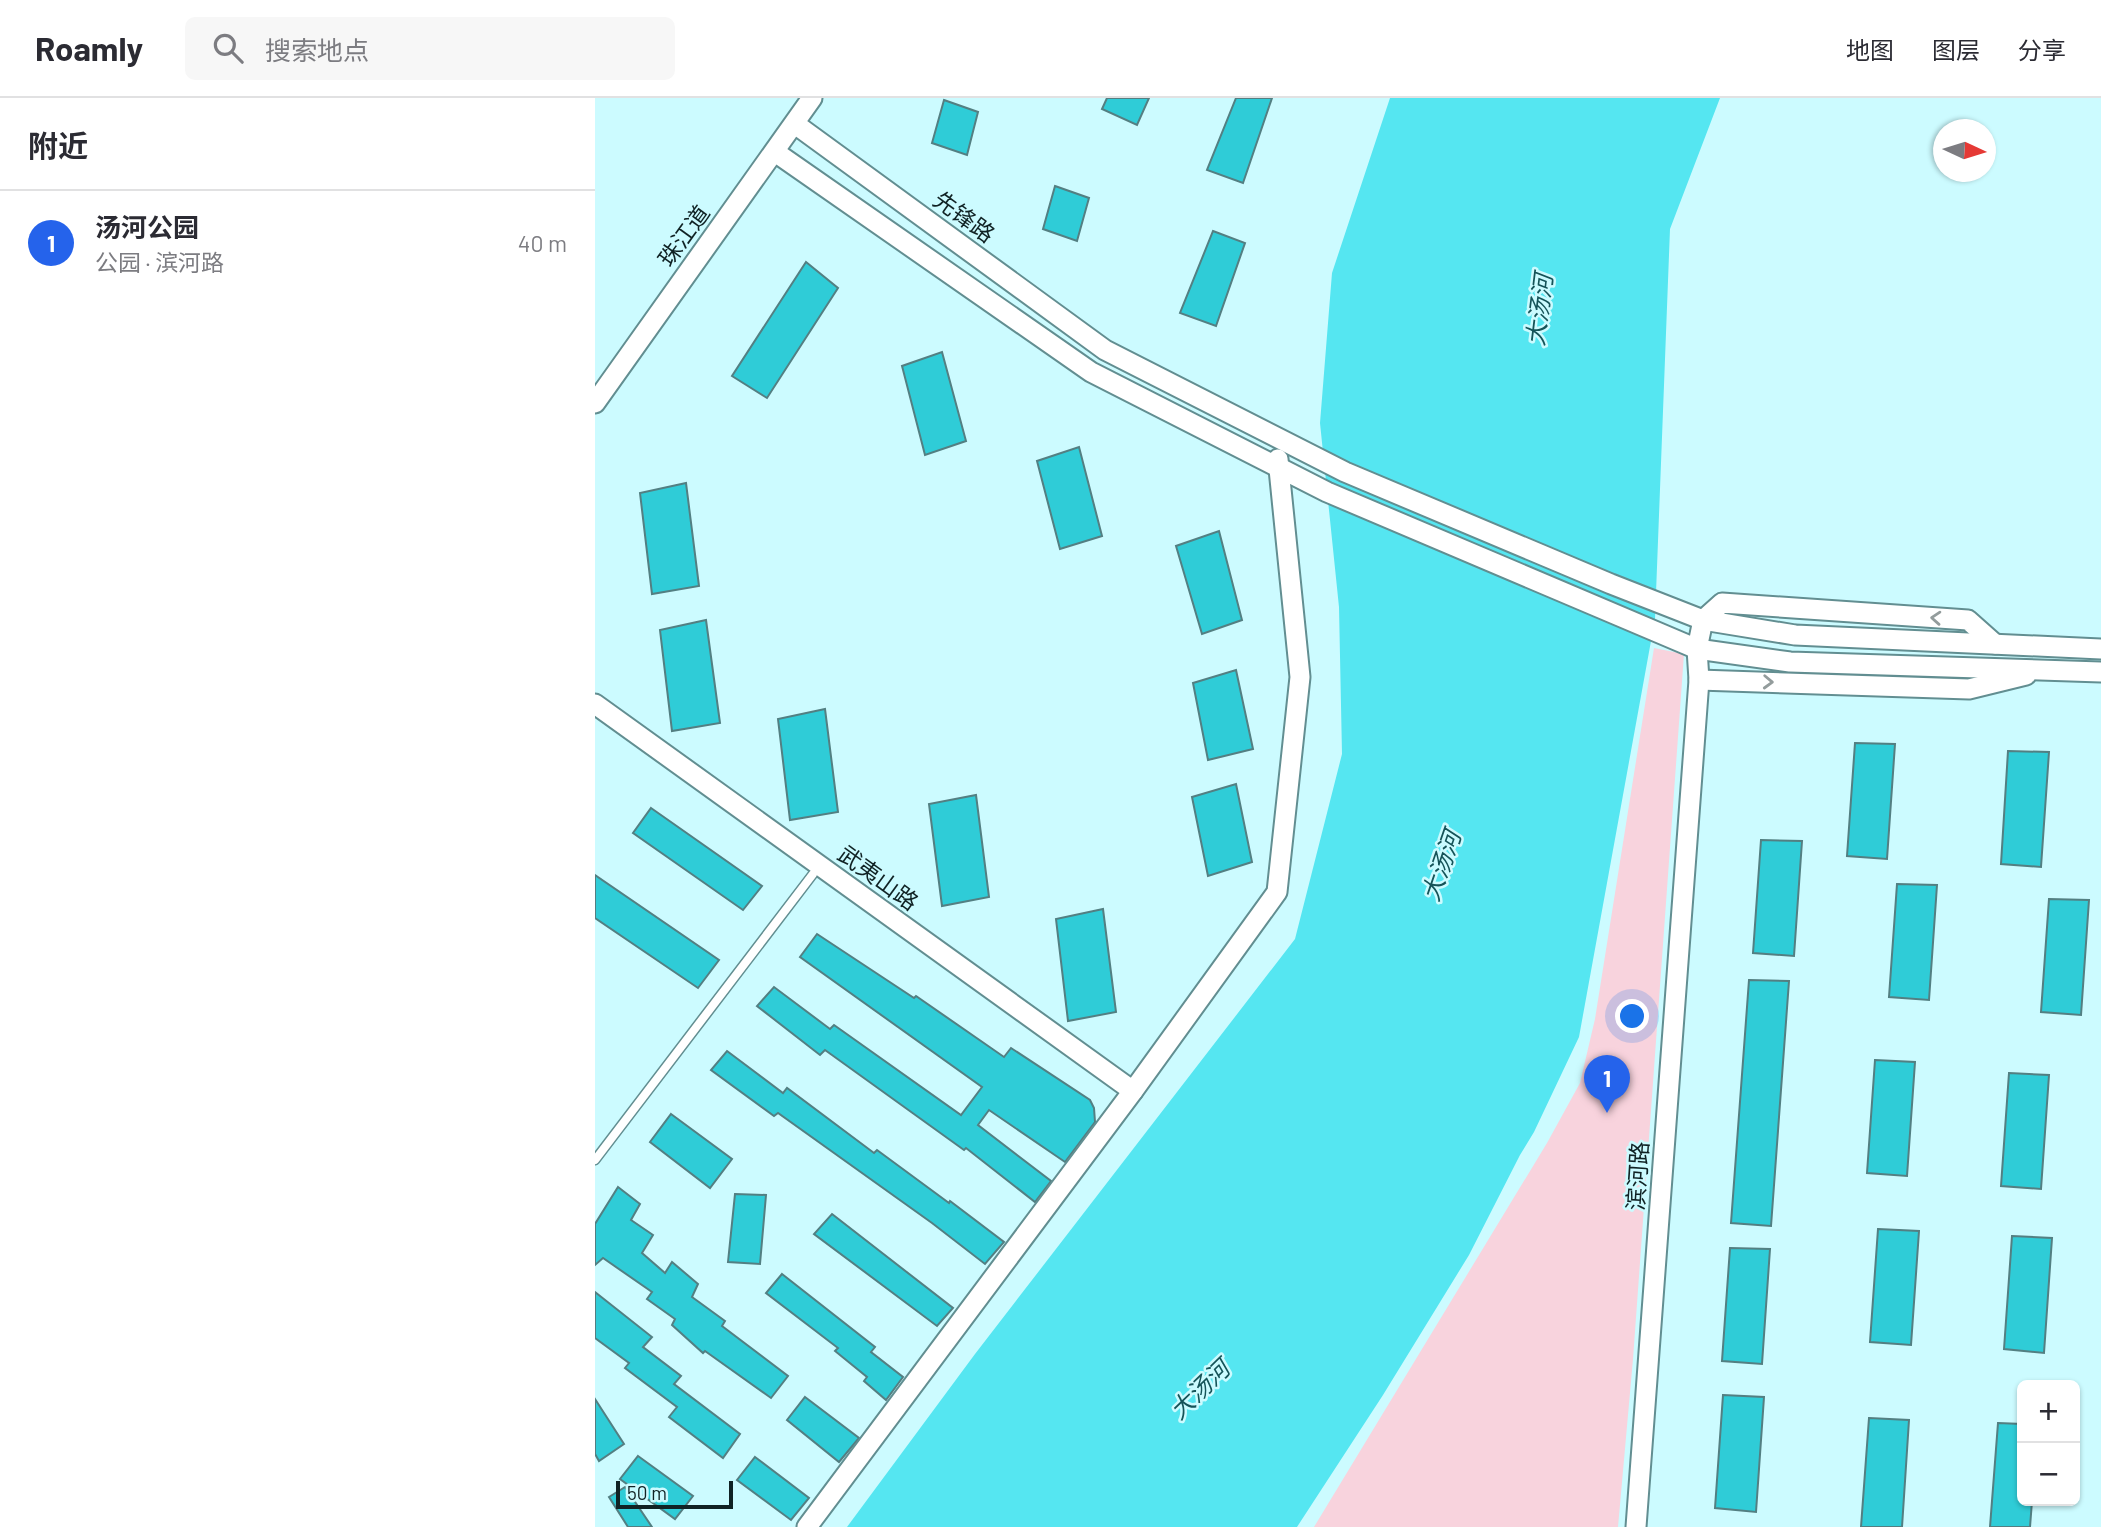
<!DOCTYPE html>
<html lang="zh">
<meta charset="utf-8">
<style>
body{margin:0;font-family:Barlow,"Noto Sans SC",sans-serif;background:#f7f7f7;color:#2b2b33}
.controls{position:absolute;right:21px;bottom:21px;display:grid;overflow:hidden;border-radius:10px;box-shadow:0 2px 5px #0004}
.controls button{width:63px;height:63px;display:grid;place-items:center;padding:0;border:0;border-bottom:2px solid #e1e1e2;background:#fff;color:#2b2b33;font:35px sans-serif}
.compass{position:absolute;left:1338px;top:21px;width:63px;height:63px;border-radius:50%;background:#fff;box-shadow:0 2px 5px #0004;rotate:94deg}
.scale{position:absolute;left:21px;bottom:18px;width:117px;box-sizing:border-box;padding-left:7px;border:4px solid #102224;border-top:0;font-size:19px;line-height:24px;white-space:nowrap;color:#102224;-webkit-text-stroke:5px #ccfbff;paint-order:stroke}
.you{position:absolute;left:1038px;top:919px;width:24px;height:24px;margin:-18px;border:5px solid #fff;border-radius:50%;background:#1a73e8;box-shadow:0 0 0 10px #1a73e833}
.badge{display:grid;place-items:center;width:46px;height:46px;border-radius:50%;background:#2563eb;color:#fff;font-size:23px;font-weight:700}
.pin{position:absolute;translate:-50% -58px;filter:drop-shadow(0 2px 4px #0008)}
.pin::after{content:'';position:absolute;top:37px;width:24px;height:21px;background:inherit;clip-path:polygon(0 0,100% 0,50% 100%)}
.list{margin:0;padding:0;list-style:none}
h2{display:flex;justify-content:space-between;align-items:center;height:91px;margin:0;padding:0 28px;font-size:30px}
h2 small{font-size:23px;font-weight:400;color:#7c7c81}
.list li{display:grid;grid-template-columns:46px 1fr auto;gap:21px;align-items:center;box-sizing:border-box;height:105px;padding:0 28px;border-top:2px solid #e1e1e2}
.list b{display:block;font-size:26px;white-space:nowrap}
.list p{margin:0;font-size:23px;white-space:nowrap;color:#7c7c81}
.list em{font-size:23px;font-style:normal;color:#7c7c81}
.icon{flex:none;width:38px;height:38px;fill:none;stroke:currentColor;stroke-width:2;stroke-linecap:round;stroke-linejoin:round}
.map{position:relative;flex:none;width:1506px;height:1429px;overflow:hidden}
header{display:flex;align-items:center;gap:42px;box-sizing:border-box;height:98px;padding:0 35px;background:#fff;border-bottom:2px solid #e1e1e2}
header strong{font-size:33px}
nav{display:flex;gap:38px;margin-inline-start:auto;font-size:24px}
.search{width:490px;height:63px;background:#f7f7f7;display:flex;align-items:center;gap:18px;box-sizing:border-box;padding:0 24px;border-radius:10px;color:#7c7c81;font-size:26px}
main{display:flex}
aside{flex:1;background:#fff}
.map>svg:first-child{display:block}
.green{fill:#f8d3dd}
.water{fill:#55e6f1}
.building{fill:#2fccd7;stroke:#537f82;stroke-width:2}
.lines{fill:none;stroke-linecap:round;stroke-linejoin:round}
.service-casing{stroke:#628e91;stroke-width:11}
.tertiary-casing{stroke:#628e91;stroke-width:23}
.service{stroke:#fff;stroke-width:8}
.tertiary{stroke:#fff;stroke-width:19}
.oneway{stroke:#939c9c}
.labels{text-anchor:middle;stroke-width:5;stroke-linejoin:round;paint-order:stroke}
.street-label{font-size:23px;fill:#102224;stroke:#ccfbff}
.water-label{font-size:24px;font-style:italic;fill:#155358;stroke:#ccfbff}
</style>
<header>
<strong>Roamly</strong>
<div class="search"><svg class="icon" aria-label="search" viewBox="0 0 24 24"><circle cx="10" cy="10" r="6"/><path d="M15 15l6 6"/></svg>搜索地点</div>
<nav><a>地图</a><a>图层</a><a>分享</a></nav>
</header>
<main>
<aside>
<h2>附近<small></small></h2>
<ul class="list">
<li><span class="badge">1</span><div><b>汤河公园</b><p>公园 · 滨河路</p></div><em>40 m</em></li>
</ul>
</aside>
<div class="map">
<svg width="1506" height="1429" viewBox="0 0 1506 1429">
<rect width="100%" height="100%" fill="#ccfbff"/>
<polygon class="green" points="1059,550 1089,556 1038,1261 1023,1429 719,1429 952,1045 985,985 1000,921"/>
<polygon class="water" points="795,0 1125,0 1075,131 1060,521 984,939 939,1034 925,1057 874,1157 788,1297 702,1429 252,1429 380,1256 700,841 747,656 744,509 725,325 737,175"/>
<g class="building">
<polygon points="512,0 554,0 542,27 507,11"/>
<polygon points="641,0 677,0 648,85 612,72"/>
<polygon points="349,2 383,14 372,57 337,45"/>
<polygon points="460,88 494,100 482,143 448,131"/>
<polygon points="618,133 650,145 621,228 585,215"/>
<polygon points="211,164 243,190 172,300 137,278"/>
<polygon points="347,254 371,343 330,357 307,268"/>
<polygon points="484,349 507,438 465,451 442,363"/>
<polygon points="91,385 104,488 57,496 45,395"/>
<polygon points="624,433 647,522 607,536 581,448"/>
<polygon points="111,522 125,625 77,633 65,532"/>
<polygon points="641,572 658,651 613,662 598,585"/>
<polygon points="230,611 243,714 195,722 183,621"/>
<polygon points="1260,645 1300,646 1292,761 1252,758"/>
<polygon points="1413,653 1454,654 1446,769 1406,766"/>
<polygon points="641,686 657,764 613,778 597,699"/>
<polygon points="381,697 394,799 347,808 334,706"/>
<polygon points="56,710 167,788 148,812 38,735"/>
<polygon points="1166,742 1207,743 1199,858 1158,855"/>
<polygon points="0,777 124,862 103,890 0,820"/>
<polygon points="1302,786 1342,787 1334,902 1294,899"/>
<polygon points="1454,801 1494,802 1486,917 1446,914"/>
<polygon points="508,811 521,914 473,923 461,821"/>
<polygon points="222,836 319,900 321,898 409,959 416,950 495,1002 499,1010 500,1024 470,1064 394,1012 383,1027 456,1083 440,1104 371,1050 369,1052 230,952 225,957 162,908 179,889 235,931 239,927 366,1017 387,989 205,859"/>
<polygon points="1154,882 1194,883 1176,1128 1136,1125"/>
<polygon points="132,953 188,995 192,990 279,1055 282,1052 354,1105 355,1103 409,1144 390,1166 337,1125 183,1015 179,1018 116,972"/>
<polygon points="1280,962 1320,964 1312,1078 1272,1075"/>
<polygon points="1414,975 1454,977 1446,1091 1406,1088"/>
<polygon points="76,1016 137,1061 115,1090 55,1044"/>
<polygon points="23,1089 45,1106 36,1122 58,1137 47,1155 70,1175 77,1164 103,1186 97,1199 130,1223 127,1228 193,1278 176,1300 110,1253 108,1255 77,1227 80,1221 52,1201 57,1194 8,1160 0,1167 0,1126"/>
<polygon points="140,1096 171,1097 165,1166 133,1164"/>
<polygon points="237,1116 358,1210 342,1228 219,1136"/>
<polygon points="1283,1131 1324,1133 1316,1247 1275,1244"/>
<polygon points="1417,1138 1457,1140 1449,1255 1409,1251"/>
<polygon points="1135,1150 1175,1151 1167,1266 1127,1263"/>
<polygon points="187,1176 280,1249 276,1254 308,1279 291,1302 269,1283 272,1279 240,1253 243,1250 171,1195"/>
<polygon points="0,1194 57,1239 48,1249 86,1278 79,1286 145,1336 128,1360 74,1319 82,1309 30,1270 34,1265 0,1240"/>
<polygon points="1128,1297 1169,1299 1161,1414 1120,1410"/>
<polygon points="210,1299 264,1340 244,1364 192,1322"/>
<polygon points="0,1301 29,1346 4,1363 0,1356"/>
<polygon points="1274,1320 1314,1322 1307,1429 1266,1429"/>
<polygon points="1403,1325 1427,1326 1427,1403 1437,1403 1435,1429 1395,1429"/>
<polygon points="43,1358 98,1398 80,1421 25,1381"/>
<polygon points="160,1359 214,1400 196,1422 142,1382"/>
<polygon points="30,1389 57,1429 33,1429 14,1399"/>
</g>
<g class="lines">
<defs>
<polyline id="service" points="0,1062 218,776"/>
<g id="tertiary">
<polyline points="200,26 510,252 750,374 1016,486 1108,522 1200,537 1506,551"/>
<polyline points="180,54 496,274 732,394 1102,551 1195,564 1506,574"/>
<polyline points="0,305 217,0"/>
<polyline points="1108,522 1127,505 1373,522 1400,546"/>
<polyline points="1104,582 1374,591 1431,577"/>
<polyline points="0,606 538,993"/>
<polyline points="212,1429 538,993 682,794 705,579 683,361"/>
<polyline points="1041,1429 1104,582 1102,551 1108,522"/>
</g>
</defs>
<use href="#service" class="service-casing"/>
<use href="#tertiary" class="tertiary-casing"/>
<use href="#service" class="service"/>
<use href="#tertiary" class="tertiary"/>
</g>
<defs><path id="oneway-chevron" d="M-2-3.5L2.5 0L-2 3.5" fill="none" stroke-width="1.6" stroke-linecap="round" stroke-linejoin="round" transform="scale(1.75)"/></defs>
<g class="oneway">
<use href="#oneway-chevron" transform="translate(1341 520) rotate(-176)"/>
<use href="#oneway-chevron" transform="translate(1173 584) rotate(2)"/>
</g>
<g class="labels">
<g class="street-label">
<text transform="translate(369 119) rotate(36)" y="8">先锋路</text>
<text transform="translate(89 138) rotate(-54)" y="8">珠江道</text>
<text transform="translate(283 780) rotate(36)" y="8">武夷山路</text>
<text transform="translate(1043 1078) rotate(-86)" y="8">滨河路</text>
</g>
<g class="water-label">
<text transform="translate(945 212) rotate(-83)" y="8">大汤河</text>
<text transform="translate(847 768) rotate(-71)" y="8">大汤河</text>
<text transform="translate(605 1292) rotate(-44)" y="8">大汤河</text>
</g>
</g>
</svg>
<div class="controls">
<button>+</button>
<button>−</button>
</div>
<svg class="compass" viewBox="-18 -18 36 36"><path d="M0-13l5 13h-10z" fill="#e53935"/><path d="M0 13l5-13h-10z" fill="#7c7c81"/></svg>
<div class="scale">50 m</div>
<div class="you"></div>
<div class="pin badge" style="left:1012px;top:1015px">1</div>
</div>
</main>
